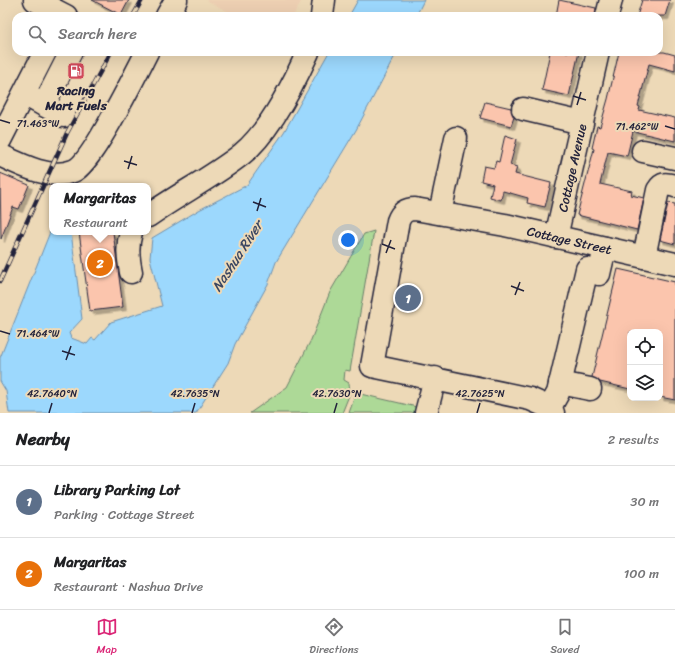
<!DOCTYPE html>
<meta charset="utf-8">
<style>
body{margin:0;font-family:Sriracha,sans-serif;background:#f2f2f2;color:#202124}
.controls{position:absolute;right:12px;bottom:12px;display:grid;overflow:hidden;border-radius:8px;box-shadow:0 4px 16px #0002}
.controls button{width:36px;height:36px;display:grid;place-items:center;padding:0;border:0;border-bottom:1px solid #e0e0e0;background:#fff;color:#202124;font:20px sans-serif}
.you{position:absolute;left:348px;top:240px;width:14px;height:14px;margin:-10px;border:3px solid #fff;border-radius:50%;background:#1a73e8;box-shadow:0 0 0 6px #1a73e833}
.badge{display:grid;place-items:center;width:26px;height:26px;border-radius:50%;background:#db2777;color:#fff;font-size:13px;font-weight:700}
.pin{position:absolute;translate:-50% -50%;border:2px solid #fff;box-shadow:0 1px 4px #0006}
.popup{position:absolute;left:49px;top:183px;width:102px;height:52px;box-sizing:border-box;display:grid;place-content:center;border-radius:8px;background:#fff;filter:drop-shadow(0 1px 3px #0005);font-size:13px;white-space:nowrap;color:#757577}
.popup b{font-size:15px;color:#202124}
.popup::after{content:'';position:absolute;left:50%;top:100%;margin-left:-8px;border:8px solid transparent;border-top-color:#fff}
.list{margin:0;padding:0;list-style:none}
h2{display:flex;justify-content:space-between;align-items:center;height:52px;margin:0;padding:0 16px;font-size:17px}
h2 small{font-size:13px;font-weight:400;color:#757577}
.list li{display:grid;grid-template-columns:26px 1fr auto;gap:12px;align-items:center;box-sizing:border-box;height:72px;padding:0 16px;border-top:1px solid #e0e0e0}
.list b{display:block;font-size:15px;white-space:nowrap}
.list p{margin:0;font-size:13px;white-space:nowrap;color:#757577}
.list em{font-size:13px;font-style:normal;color:#757577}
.icon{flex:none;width:22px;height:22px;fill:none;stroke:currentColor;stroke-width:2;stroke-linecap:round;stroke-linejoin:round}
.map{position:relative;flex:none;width:675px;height:413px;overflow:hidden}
.search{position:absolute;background:#fff;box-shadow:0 4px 16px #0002;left:12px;right:12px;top:12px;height:44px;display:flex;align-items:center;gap:10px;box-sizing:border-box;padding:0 14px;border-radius:12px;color:#757577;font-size:15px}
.sheet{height:196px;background:#fff}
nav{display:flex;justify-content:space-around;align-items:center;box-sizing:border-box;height:56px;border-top:1px solid #e0e0e0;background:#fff;font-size:11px;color:#757577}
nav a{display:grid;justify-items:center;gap:2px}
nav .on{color:#db2777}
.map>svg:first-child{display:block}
.built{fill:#edcfb2}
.green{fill:#add997;stroke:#687e69}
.water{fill:#9cd8fd;stroke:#6b8faf}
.building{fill:#fbc5ad;stroke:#22223b;filter:url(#shadow)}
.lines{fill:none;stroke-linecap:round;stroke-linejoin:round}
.minor-casing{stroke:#22223b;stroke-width:25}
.minor{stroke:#edd9b7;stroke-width:22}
.rail-casing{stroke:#22223b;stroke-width:4.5}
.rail{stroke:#edd9b7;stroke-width:3;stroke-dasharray:9;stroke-linecap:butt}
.ticks{fill:none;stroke:#22223b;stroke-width:1.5}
.labels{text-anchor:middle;stroke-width:4;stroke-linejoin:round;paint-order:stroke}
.poi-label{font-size:13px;font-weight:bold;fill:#22223b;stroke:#edd9b7}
.street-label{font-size:13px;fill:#22223b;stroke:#edd9b7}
.water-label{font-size:14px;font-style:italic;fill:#3a4662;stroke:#edd9b7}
.ticks-label{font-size:10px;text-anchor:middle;fill:#22223b;stroke:#edd9b7;stroke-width:4;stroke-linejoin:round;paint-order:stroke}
</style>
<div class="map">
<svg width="675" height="413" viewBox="0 0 675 413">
<defs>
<filter id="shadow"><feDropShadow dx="3.5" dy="3.5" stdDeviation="0" flood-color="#0004"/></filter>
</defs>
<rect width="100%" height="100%" fill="#edd9b7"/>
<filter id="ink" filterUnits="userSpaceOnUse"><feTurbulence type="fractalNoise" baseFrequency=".025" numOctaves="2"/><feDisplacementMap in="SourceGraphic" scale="8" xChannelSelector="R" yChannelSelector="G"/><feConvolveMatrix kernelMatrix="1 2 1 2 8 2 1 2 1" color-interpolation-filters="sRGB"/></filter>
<g filter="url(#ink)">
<polygon class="built" points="206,0 302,0 293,16 236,16"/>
<g class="green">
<polygon points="374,231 350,371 345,370 344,380 349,383 350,393 342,413 250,413 287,387 311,340 330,292 364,234"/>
<polygon points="356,393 417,407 415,413 349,413"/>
</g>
<g class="water">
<polygon points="358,0 424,0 416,16 349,16"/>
<polygon points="329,52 397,52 356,130 276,262 268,284 235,344 228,363 196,413 9,413 6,391 0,381 0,358 52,227 52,232 71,232 82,319 69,333 71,338 87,344 92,338 95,340 111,322 162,306 150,258 152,238 199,210 247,185 284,132"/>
</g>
<g class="building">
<polygon points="92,0 129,0 121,15"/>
<polygon points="559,0 596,8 595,16 556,16"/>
<polygon points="642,0 670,0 665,16 637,16"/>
<polygon points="550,52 579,52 569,96 542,90"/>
<polygon points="619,52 664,52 675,55 675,71 649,64 638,106 640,107 639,110 675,118 675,141 633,131 627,156 608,152 600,184 632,191 631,195 644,198 637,230 577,215 594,149 592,148 597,126 600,127 608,99"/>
<polygon points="485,102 511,108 514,117 511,126 480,118"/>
<polygon points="505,135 517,139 510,165 517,167 515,174 551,183 545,207 527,203 528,198 503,191 501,200 490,197 493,184 481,181 484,166 494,168 496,161 499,162"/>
<polygon points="0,173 29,185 19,209 13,207 1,239"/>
<polygon points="668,203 675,204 675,244 660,240"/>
<polygon points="79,232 113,232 123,307 90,311"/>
<polygon points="618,269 675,282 675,400 660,397 660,332 630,332 630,389 600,382 592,377"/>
</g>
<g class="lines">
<defs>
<g id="minor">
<polyline points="35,0 66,16"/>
<polyline points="167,16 176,0"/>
<polyline points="322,16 324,0"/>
<polyline points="607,16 611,0"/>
<polyline points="24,94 64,116 97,52"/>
<polyline points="44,105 71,52"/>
<polyline points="523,109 582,123"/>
<polyline points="0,140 45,52"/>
<polyline points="643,151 675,158"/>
<path d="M0 155C21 165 50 180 73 171 91 165 136 73 147 52"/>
<polyline points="440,213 456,138"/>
<path d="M148 216C179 194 213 177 242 154 269 132 294 83 308 52"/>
<path id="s1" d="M556 237 598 52"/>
<path d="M644 257 658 190C663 182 667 184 675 186"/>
<path d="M131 272C128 257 127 246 131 232"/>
<polyline points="560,383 590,389"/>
<polyline points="549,409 558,393 587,269 599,274 605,248"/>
<polyline points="426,413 435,378"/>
<path id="s2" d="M553 413 546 406 530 399 372 366 398 221C401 213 406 209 415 209L505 225 675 264"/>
</g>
</defs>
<use href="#minor" class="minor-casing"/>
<use href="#minor" class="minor"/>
<defs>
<g id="rail">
<polyline points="133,16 142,0"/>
<polyline points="0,281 67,133 111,52"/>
</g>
</defs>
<use href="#rail" class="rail-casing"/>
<use href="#rail" class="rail"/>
</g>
</g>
<path class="ticks" d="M573 96 586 100M577 105 581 92M0 120 10 123M665 126 675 129M124 161 137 165M128 169 132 156M253 202 266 207M257 211 261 198M382 244 395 249M386 253 391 240M511 286 524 291M515 295 520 282M0 331 10 334M62 351 75 355M66 360 71 346M49 413 52 403M192 413 195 403M334 413 337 403M477 413 480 403"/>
<defs>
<symbol id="fuel-square" viewBox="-11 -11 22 22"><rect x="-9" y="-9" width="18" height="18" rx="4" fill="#d1495b" stroke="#edd9b7"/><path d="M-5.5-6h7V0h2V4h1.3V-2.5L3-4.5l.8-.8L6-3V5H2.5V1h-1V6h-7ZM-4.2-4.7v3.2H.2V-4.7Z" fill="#fff"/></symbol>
</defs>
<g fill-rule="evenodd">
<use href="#fuel-square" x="66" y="61" width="20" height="20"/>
</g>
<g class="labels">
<g class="poi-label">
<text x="76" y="95">Racing<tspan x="76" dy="15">Mart Fuels</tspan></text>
</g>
<g class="street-label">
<text dy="5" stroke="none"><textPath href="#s1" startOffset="71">Cottage Avenue</textPath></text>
<text dy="5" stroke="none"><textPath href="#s2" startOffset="516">Cottage Street</textPath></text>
</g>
<g class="water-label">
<text transform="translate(237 256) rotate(-57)" y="5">Nashua River</text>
</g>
</g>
<g class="ticks-label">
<text x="38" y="127">71.463°W</text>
<text x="637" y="130">71.462°W</text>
<text x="38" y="337">71.464°W</text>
<text x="52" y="397">42.7640°N</text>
<text x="195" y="397">42.7635°N</text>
<text x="337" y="397">42.7630°N</text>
<text x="480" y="397">42.7625°N</text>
</g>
</svg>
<div class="controls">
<button><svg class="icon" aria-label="locate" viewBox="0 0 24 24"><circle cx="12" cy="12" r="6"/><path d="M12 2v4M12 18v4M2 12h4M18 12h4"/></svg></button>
<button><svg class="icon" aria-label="layers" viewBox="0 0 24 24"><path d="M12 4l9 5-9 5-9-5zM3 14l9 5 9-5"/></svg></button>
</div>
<div class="you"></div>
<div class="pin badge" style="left:408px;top:298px;background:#5c6f8a">1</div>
<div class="pin badge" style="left:100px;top:263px;background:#e8710a">2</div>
<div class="popup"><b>Margaritas</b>Restaurant</div>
<div class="search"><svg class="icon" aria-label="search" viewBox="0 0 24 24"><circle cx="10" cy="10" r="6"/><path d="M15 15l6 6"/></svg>Search here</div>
</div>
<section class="sheet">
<h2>Nearby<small>2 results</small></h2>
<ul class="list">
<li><span class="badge" style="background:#5c6f8a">1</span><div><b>Library Parking Lot</b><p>Parking · Cottage Street</p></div><em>30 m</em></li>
<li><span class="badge" style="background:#e8710a">2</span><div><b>Margaritas</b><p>Restaurant · Nashua Drive</p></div><em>100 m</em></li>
</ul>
</section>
<nav>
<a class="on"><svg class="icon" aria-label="map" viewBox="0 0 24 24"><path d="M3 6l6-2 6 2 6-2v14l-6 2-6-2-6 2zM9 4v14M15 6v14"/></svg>Map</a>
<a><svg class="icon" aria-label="directions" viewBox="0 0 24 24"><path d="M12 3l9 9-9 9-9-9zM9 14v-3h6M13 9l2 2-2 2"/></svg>Directions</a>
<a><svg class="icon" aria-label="saved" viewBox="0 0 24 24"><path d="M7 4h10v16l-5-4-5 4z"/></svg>Saved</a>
</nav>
